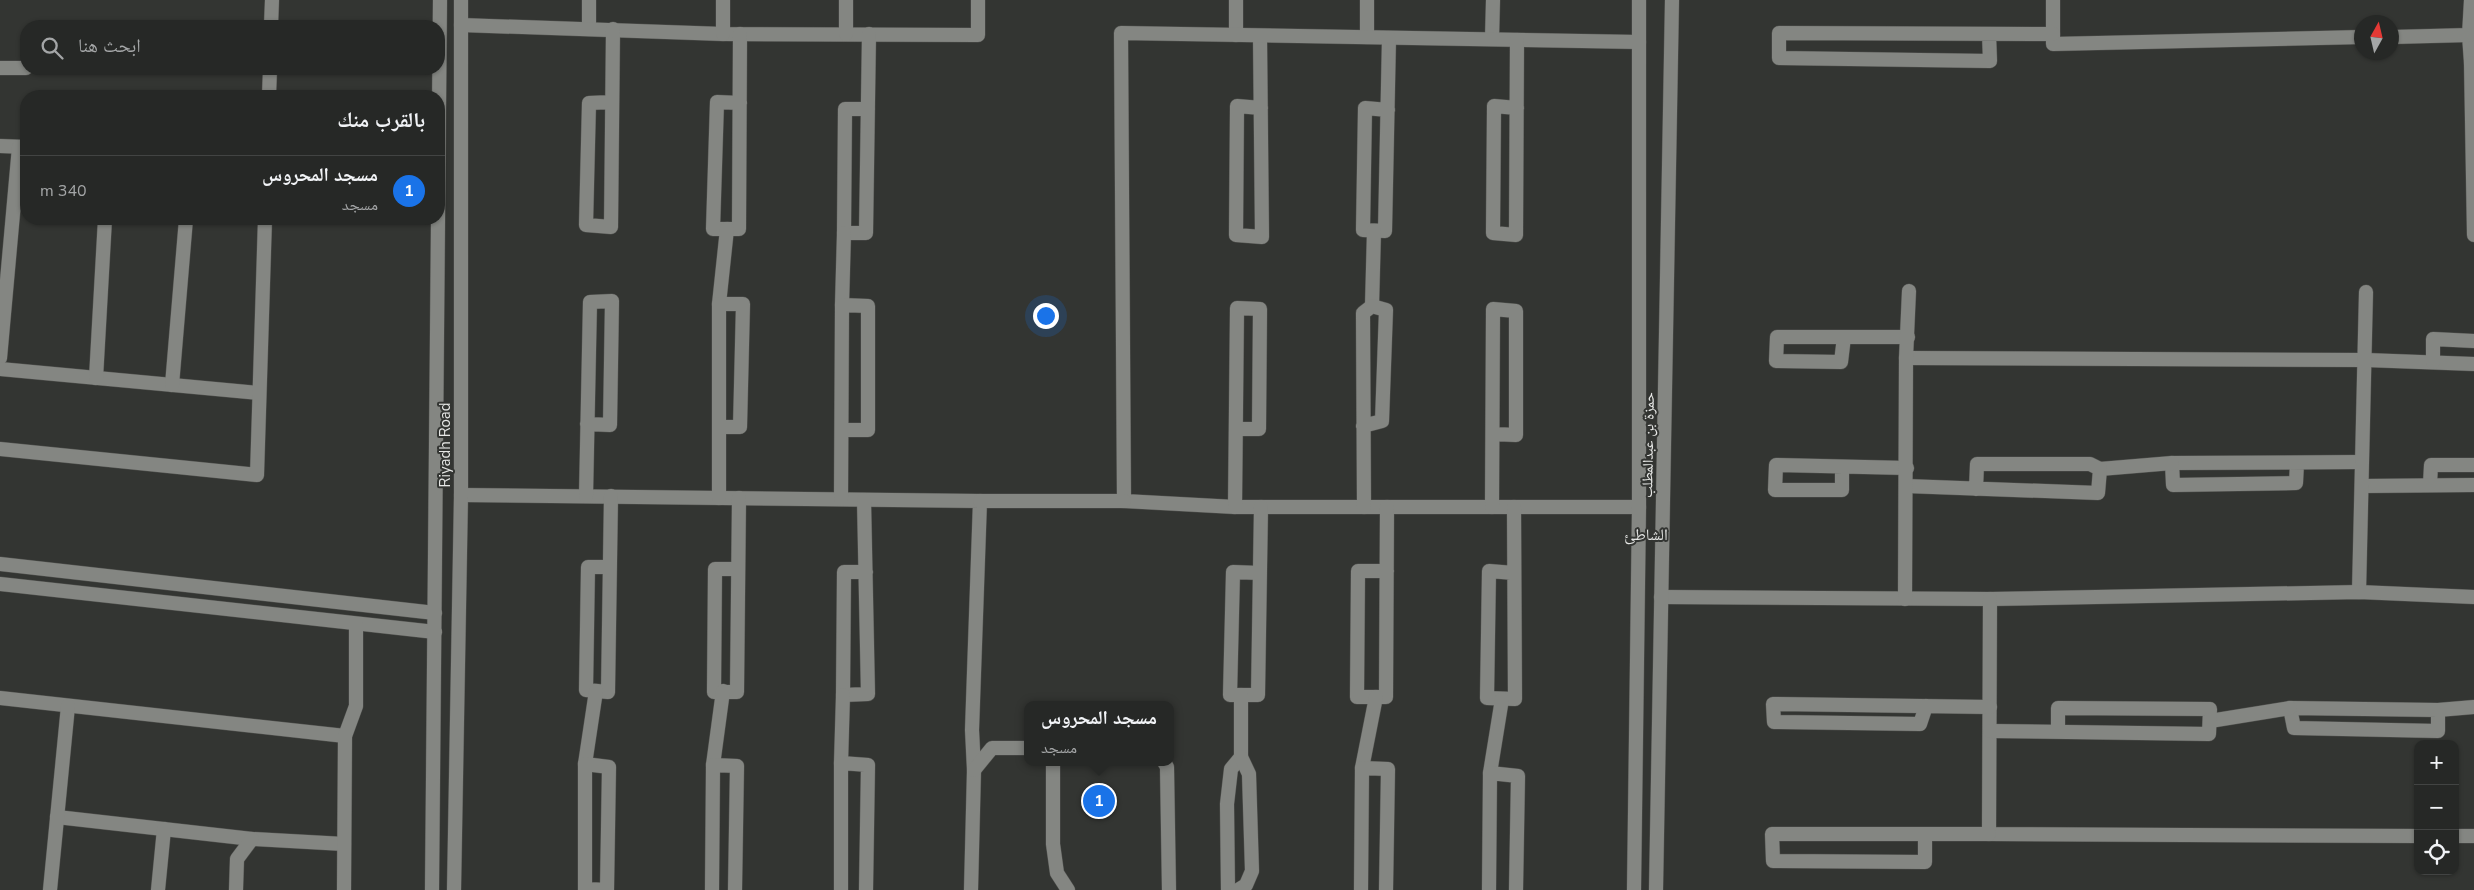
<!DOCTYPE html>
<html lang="ar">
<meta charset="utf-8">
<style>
body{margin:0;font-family:"Nunito Sans","Noto Naskh Arabic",sans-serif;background:#323432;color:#f1f3f6;direction:rtl}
.controls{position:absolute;right:15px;bottom:15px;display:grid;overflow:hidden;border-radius:10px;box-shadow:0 1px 4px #0004}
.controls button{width:45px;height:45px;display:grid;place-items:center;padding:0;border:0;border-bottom:1px solid #424443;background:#262826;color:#f1f3f6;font:25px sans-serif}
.compass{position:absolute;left:2354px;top:15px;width:45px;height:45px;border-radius:50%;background:#262826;box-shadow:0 1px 4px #0004;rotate:8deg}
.you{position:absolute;left:1045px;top:315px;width:18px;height:18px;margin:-12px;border:4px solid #fff;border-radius:50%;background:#1a73e8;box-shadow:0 0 0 8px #1a73e833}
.badge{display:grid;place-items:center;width:32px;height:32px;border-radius:50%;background:#1a73e8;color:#fff;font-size:16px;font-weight:700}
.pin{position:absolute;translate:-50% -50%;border:2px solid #fff;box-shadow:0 1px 5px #0006}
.popup{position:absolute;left:1024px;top:701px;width:150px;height:65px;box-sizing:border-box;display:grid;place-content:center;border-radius:10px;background:#262826;filter:drop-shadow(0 1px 4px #0005);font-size:16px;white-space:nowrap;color:#a4a6a7}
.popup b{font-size:19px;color:#f1f3f6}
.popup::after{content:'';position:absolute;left:50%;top:100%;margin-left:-10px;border:10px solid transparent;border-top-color:#262826}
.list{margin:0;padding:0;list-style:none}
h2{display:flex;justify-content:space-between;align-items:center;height:65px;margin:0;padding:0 20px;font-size:21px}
h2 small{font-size:16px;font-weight:400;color:#a4a6a7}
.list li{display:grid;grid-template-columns:32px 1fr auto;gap:15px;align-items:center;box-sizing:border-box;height:70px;padding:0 20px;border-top:1px solid #424443}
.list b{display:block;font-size:19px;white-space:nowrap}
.list p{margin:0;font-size:16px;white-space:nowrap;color:#a4a6a7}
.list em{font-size:16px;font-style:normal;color:#a4a6a7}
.icon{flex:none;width:28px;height:28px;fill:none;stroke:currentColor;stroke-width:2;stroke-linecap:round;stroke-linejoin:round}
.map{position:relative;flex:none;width:2474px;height:890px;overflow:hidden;direction:ltr}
.search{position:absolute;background:#262826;box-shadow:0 1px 4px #0004;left:20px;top:20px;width:425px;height:55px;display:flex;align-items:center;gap:12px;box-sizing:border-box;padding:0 18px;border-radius:20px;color:#a4a6a7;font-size:19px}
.panel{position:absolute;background:#262826;box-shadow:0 1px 4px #0004;left:20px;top:90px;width:425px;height:135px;border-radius:20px;direction:rtl}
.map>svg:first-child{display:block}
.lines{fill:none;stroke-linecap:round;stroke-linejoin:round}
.minor-casing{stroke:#50514e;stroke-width:15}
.minor{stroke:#848682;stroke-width:14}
.labels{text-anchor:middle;stroke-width:4;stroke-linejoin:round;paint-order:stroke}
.street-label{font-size:15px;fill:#e7e8e6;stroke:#333532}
.neighbourhood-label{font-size:16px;fill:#e7e8e6;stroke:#333532}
</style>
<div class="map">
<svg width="2474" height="890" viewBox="0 0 2474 890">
<rect width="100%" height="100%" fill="#333532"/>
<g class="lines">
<defs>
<g id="minor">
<polyline points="589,0 589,29"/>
<polyline points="2053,0 2053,44 2362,37"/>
<polyline points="461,25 723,34 978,35 978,0"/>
<polyline points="271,26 272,0"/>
<polyline points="723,34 723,0"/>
<polyline points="846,34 846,0"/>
<polyline points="1989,34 1990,61 1779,58 1779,33 2053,34"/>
<polyline points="1236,35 1236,0"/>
<polyline points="2469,35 2471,63 2474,63"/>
<polyline points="1260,36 1262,237 1236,235 1237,106 1261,108"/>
<polyline points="1367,37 1367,0"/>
<polyline points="2392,37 2469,35 2471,0"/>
<polyline points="1492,39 1493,0"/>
<polyline points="1639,42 1121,33 1124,501 1235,507 1639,507"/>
<polyline points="2471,63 2474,235"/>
<polyline points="0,68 26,68"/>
<polyline points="269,96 270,69"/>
<polyline points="612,102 589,103 586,225 611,227 613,29"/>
<polyline points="740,103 717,102 713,229 739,229 740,34"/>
<polyline points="1517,108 1494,106 1493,233 1516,235 1517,40"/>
<polyline points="868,109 845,109 844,233 866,233 869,34"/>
<polyline points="1388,110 1365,108 1363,230 1385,231 1389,38"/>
<polyline points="0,146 26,147"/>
<polyline points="719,304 727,229"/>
<polyline points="842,305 844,233"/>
<polyline points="1372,306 1374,231"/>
<polyline points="1844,337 1841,362 1776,361 1777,337 1908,337"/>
<polyline points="0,358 19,147"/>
<polyline points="1906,358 2366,360 2474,364"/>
<polyline points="2433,362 2433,339 2474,341"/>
<polyline points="0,369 259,393"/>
<polyline points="96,378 105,219"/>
<polyline points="172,385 186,219"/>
<polyline points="1363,426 1382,421 1386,310 1372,306 1363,313 1364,507"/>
<polyline points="0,449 257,475 265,219"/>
<polyline points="2297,463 2296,483 2173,485 2172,463 2361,462"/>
<polyline points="1842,467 1842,490 1775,490 1776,465 1907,468"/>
<polyline points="2100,469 2172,463"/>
<polyline points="2430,484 2431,465 2474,465"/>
<polyline points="1906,486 2098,493 2100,469 2090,464 1977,464 1976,489"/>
<polyline points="2363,486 2474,485"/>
<polyline points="461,495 980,501 972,730 974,770 971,890"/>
<polyline points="586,496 590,302 612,301 610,425 587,424"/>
<polyline points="719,498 719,304 743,304 740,427 719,427"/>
<polyline points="841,499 842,305 868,306 868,430 842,430"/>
<polyline points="864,500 868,694 843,695 844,572 866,572"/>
<polyline points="980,501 1124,501"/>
<polyline points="1235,507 1237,308 1260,309 1259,429 1236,429"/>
<polyline points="1492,507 1493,309 1516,311 1516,435 1493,434"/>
<polyline points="1514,507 1515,699 1487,698 1489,571 1514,573"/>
<polyline points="0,564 435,613"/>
<polyline points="610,567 588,567 586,690 608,692 611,496"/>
<polyline points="738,569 715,569 714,692 737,692 739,498"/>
<polyline points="1387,571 1358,571 1357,697 1386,697 1387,507"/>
<polyline points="1260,573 1233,572 1230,695 1258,695 1261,507"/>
<polyline points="0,584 435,632"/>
<polyline points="2359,592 2366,292"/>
<polyline points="1661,597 1990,599 2359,592 2474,597"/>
<polyline points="1905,599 1906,358 1909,291"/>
<polyline points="1990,599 1989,834 2418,836"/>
<polyline points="0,698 345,736"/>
<polyline points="1926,706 1920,724 1774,722 1773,704 1990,707"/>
<polyline points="2438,710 2438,731 2294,728 2290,708 2438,710 2474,707"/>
<polyline points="2210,721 2290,708"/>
<polyline points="1990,731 2209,734 2210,709 2058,708 2058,732"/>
<polyline points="1053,762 1053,844 1057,873 1068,890"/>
<polyline points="1164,762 1167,767 1169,890"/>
<polyline points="841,763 843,695"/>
<polyline points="585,764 596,691"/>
<polyline points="713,765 723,691"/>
<polyline points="1362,768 1376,697"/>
<polyline points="974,770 992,748 1028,748"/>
<polyline points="1490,773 1502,699"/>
<polyline points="57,817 252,839 344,844"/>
<polyline points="1925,835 1925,862 1773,861 1772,834 1989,834"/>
<polyline points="2455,836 2474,836"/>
<polyline points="585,889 607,890 609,767 585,764 585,890"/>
<polyline points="50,890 68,706"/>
<polyline points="158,890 164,829"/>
<polyline points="236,890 237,859 252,839"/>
<polyline points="344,890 345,736 356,706 356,624"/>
<polyline points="432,890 440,0"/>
<polyline points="454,890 461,495 461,0"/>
<polyline points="712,890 713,765 737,766 735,890"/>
<polyline points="841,890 841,763 868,765 866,890"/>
<polyline points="1228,890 1227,804 1231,769 1241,757 1241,695"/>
<polyline points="1238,890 1246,885 1252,871 1249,774 1241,757"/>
<polyline points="1361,890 1362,768 1388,769 1386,890"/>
<polyline points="1489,890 1490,773 1518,776 1516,890"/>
<polyline points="1634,890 1639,507 1639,0"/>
<polyline points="1656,890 1672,0"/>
</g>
</defs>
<use href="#minor" class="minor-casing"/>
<use href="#minor" class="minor"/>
</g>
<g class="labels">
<g class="street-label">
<text transform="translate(445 445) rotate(-90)" y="5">Riyadh Road</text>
<text transform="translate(1648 445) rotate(-89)" y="5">حمزة بن عبدالمطلب</text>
</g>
<g class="neighbourhood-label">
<text x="1646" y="540">الشاطئ</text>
</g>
</g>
</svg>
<div class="controls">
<button>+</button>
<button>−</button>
<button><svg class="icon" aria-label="locate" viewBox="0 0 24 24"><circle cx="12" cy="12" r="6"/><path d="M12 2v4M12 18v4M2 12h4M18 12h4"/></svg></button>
</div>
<svg class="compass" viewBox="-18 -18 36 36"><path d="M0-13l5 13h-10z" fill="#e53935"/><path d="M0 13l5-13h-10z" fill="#a4a6a7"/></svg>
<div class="you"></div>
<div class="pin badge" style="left:1099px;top:801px">1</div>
<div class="popup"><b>مسجد المحروس</b>مسجد</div>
<div class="search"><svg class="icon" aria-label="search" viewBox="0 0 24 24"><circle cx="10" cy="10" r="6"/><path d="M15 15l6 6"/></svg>ابحث هنا</div>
<section class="panel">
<h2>بالقرب منك<small></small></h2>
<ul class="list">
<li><span class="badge">1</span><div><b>مسجد المحروس</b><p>مسجد</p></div><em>340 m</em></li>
</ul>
</section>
</div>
